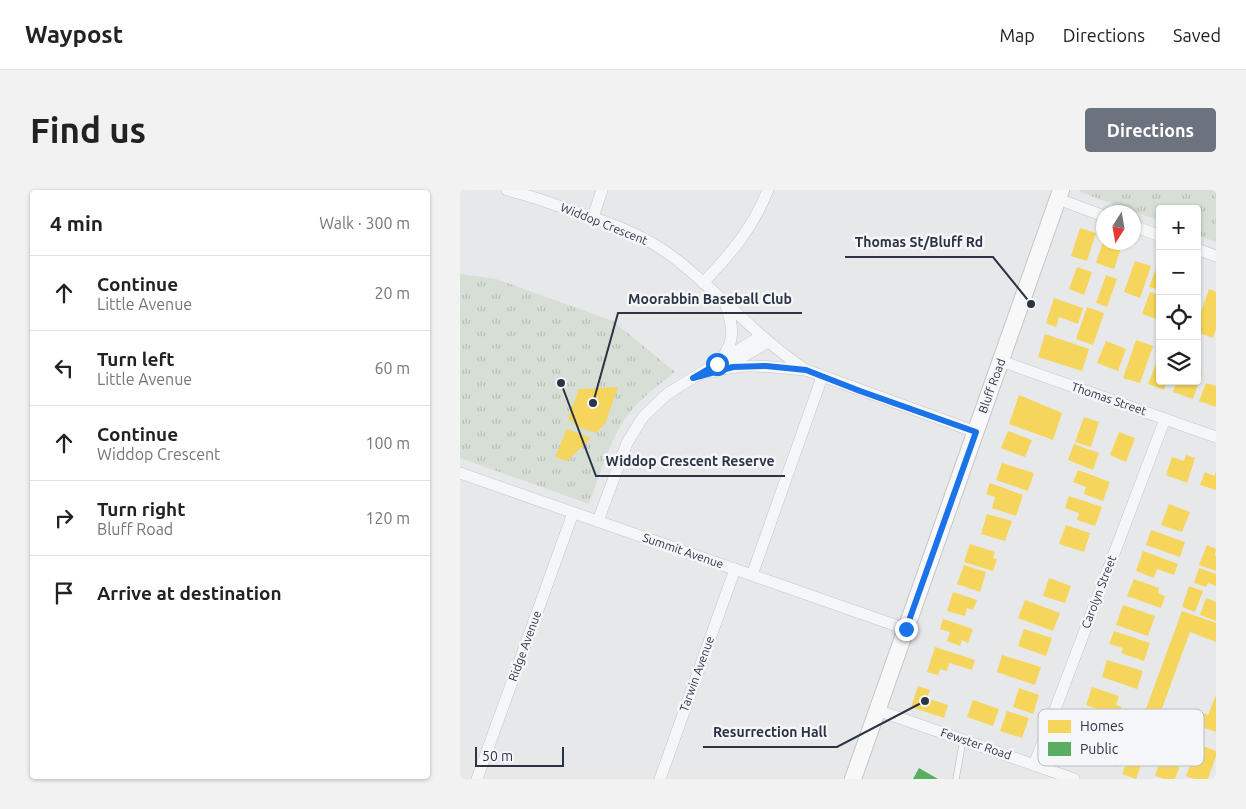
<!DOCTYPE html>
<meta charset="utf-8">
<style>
body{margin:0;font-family:Ubuntu,sans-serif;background:#f2f2f2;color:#222}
.controls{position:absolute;right:15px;top:15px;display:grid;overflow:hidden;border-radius:5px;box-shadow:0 1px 4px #0004}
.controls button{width:45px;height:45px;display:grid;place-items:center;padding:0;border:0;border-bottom:1px solid #e0e0e0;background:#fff;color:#222;font:25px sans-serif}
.compass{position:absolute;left:636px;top:15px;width:45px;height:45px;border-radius:50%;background:#fff;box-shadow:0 1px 4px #0004;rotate:191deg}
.scale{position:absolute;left:15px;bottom:12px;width:89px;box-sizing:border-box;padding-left:5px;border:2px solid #2b3445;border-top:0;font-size:14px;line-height:18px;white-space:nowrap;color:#2b3445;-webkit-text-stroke:4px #f4f6f9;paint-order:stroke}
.stop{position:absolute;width:15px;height:15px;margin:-11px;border:4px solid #1a73e8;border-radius:50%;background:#fff}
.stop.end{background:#1a73e8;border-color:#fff;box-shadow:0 1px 5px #0008}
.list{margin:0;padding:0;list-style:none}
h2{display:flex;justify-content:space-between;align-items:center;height:65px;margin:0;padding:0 20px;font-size:21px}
h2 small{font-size:16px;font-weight:400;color:#767676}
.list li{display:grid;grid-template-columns:32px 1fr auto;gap:15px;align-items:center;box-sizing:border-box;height:75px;padding:0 20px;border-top:1px solid #e0e0e0}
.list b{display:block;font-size:19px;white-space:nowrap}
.list p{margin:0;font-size:16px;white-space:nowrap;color:#767676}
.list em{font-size:16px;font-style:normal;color:#767676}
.icon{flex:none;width:28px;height:28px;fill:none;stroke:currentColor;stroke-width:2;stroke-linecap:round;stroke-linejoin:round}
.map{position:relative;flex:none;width:756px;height:589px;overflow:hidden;border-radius:5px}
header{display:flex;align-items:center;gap:30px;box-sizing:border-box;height:70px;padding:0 25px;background:#fff;border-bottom:1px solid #e0e0e0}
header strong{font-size:24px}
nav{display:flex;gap:28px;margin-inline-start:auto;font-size:18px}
.intro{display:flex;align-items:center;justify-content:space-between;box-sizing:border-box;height:120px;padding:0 30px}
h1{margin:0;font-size:35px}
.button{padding:12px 22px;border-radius:5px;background:#6c737f;color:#fff;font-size:18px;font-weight:700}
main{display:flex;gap:30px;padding:0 30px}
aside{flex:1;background:#fff;border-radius:5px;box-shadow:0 1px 4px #0004}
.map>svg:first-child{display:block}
.park{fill:url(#park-tufts)}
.homes{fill:#f6d55c}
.public{fill:#5aae61}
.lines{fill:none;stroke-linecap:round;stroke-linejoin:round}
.lane-casing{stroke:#c4c6c8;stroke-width:7}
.street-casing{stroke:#c4c6c8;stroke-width:12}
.secondary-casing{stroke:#c4c6c8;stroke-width:18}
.lane{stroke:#f5f6f7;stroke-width:5.5}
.street{stroke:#f5f6f7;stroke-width:11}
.secondary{stroke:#f8f8f8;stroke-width:16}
.route{stroke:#1a73e8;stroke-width:6}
.labels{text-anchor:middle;stroke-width:5;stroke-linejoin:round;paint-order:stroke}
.street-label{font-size:12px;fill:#2b3445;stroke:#f4f6f9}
.key{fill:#f4f6f9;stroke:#b8bcc3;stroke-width:1}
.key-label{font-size:14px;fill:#2b3445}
.leader{fill:none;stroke:#2b3445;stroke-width:2}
.callout-dot{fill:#2b3445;stroke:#f4f6f9;stroke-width:2}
.callout-label{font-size:14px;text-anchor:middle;font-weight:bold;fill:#2b3445;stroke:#f4f6f9;stroke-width:5;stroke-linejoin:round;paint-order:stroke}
</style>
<header>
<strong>Waypost</strong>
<nav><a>Map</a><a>Directions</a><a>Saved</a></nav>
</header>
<div class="intro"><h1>Find us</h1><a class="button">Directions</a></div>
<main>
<aside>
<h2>4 min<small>Walk · 300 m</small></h2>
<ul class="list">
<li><svg class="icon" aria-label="ahead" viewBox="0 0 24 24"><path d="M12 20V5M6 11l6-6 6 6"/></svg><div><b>Continue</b><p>Little Avenue</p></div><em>20 m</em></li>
<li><svg class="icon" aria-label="left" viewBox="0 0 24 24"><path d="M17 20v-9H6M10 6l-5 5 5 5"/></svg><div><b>Turn left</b><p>Little Avenue</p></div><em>60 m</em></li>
<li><svg class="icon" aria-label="ahead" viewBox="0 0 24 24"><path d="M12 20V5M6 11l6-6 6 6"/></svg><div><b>Continue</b><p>Widdop Crescent</p></div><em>100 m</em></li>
<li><svg class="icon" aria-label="right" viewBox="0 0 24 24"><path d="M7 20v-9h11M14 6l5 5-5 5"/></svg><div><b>Turn right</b><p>Bluff Road</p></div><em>120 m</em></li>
<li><svg class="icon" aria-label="arrive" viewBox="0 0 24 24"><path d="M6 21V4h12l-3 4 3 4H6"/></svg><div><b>Arrive at destination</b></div></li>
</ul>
</aside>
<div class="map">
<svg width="756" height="589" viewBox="0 0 756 589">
<defs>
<pattern id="park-tufts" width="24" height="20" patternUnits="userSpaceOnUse" patternTransform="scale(1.25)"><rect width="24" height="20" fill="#d6ded6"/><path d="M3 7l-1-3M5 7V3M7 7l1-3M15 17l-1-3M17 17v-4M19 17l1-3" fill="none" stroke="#b8bfb9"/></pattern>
</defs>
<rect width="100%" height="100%" fill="#e6e8ea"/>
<g class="park">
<polygon points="621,0 756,0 756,52 737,45 737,19 700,19 700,31 620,2"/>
<path d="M0 84 36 89 153 131 215 182C200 194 183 206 171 221 151 244 140 285 129 314L0 268Z"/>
</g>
<g class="homes">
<polygon points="620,38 636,43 627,71 611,66"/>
<polygon points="643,52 656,52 662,55 654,79 636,73"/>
<polygon points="675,71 691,76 680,108 664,102"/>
<polygon points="617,77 632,82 624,105 609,99"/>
<polygon points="695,81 700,83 700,100 689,97"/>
<polygon points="646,85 657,89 647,117 636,113"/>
<polygon points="749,99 756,102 756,139 753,148 737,142 737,133"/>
<polygon points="690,102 700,106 700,130 682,124"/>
<polygon points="594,108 623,118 618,134 599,127 596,137 586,133"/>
<polygon points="627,117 644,123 633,155 616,149"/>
<polygon points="585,144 629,159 622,181 578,167"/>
<polygon points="676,150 693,156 680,193 663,188"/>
<polygon points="646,151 666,159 658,181 637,173"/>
<polygon points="700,163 700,191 707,191 704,200 688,194"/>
<polygon points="737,181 742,183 733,209 713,202 717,191 737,191"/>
<polygon points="746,193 756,196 756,217 739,211"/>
<polygon points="158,197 145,234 136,243 118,237 108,228 119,199"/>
<polygon points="559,205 602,223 593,250 549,234"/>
<polygon points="624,227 639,232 631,257 615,252"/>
<polygon points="107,239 131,248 107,271 95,267"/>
<polygon points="548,241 572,250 565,267 541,258"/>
<polygon points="659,242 675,248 666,272 650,265"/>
<polygon points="614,254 639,263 633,280 608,270"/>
<polygon points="726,265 735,268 727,293 706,285 712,267 724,271"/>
<polygon points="542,273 574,283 568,301 536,290"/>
<polygon points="618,280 650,292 643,311 624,304 626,297 613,292"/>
<polygon points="745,282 754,286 756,282 756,300 740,295"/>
<polygon points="530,293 563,305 556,326 532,318 535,307 526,304"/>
<polygon points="609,306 642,317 635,336 617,330 619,323 605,318"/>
<polygon points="709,314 730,322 722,342 701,335"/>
<polygon points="527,324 552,331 545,351 521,344"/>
<polygon points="606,335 630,343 624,362 599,354"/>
<polygon points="691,340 725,352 720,367 686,355"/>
<polygon points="510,354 535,362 533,368 537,369 533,381 504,372"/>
<polygon points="747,355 756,359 755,365 756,366 756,381 739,375"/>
<polygon points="683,361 718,374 714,385 697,379 694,388 676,381"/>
<polygon points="504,375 526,382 520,402 497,394"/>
<polygon points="739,378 756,384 756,396 748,393 746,397 734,393"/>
<polygon points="589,388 611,396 605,413 583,406"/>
<polygon points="674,389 699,398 698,403 705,406 701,418 667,406"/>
<polygon points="729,396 743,401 735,422 722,417"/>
<polygon points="493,402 517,410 513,420 507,418 505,426 487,421"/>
<polygon points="746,408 756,412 756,431 740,425"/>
<polygon points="565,410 600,423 593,441 558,428"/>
<polygon points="663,415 695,426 688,446 656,435"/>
<polygon points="722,421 756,433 756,452 730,442 676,589 662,584"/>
<polygon points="483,429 513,439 508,453 502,450 500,456 487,451 490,442 480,439"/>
<polygon points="564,439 592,448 586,466 558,456"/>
<polygon points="654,441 690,453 684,471 661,463 663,458 649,454"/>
<polygon points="475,457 515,470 512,480 489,473 487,481 480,479 478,485 467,482"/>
<polygon points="542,465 581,477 575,495 537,482"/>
<polygon points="647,470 683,481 677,499 642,487"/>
<polygon points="458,496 470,500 467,508 488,515 484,528 451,517"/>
<polygon points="632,497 659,506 656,515 662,517 658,526 626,515"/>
<polygon points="559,498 579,505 573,524 553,517"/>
<polygon points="756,505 756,542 728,532 733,519 748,525"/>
<polygon points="513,510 539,519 533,536 507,527"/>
<polygon points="614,519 640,529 634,545 608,536"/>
<polygon points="547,521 569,528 562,548 540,541"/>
<polygon points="647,547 665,555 657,577 638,570"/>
<polygon points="743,556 756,561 756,566 748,589 734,589 726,586 731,572 737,574"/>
<polygon points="703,561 723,567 715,589 704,589 695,586"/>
</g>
<polygon class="public" points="459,578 478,589 453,589"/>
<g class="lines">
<defs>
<polyline id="lane" points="496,589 503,550"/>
<g id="street">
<path d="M47 0C69 5 91 13 113 21 147 32 183 44 213 67 259 102 297 148 346 180L516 242"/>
<polyline points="598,9 644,26"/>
<polyline points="133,27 142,0"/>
<polyline points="674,36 700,46"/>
<polyline points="737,59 756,66"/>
<path d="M243 93C273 61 291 41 308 0"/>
<path d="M261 170C276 150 273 137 266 115"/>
<polyline points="541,171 756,247"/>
<polyline points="267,176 308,152"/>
<path d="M252 182C282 172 314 177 345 180"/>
<polyline points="0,283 446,439"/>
<polyline points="138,331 167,253 183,227 207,204 301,146"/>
<polyline points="292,385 362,187"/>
<polyline points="417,520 614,589"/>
<polyline points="574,575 705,229"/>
<polyline points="17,589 113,323"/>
<polyline points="200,589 275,379"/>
</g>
<polyline id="secondary" points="393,589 601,0"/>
</defs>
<use href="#lane" class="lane-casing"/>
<use href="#street" class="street-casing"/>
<use href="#secondary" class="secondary-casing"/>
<use href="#lane" class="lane"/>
<use href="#street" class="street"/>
<use href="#secondary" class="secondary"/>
</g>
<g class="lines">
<polyline class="route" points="257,174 233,188 273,177 306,176 346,180 400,201 516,242 446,439"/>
</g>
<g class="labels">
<g class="street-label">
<text transform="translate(144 34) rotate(22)" y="4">Widdop Crescent</text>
<text transform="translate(532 196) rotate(-70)" y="4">Bluff Road</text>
<text transform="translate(649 209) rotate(19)" y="4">Thomas Street</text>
<text transform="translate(223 361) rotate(19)" y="4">Summit Avenue</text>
<text transform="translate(639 402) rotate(-69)" y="4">Carolyn Street</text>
<text transform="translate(65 456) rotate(-70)" y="4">Ridge Avenue</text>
<text transform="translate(237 484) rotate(-70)" y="4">Tarwin Avenue</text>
<text transform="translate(516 554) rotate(19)" y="4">Fewster Road</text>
</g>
</g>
<rect x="578" y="519" width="166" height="57" rx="8" class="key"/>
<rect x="588" y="530" width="23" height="13" fill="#f6d55c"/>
<rect x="588" y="552" width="23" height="14" fill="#5aae61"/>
<g class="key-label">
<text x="620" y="541">Homes</text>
<text x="620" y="564">Public</text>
</g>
<path class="leader" d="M571 114L533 67H385M133 213L158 123H342M101 193L136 286H325M465 511L377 557H243"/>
<g class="callout-dot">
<circle cx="571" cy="114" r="5"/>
<circle cx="133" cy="213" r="5"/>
<circle cx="101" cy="193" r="5"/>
<circle cx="465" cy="511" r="5"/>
</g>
<g class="callout-label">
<text x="459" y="57">Thomas St/Bluff Rd</text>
<text x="250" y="114">Moorabbin Baseball Club</text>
<text x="230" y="276">Widdop Crescent Reserve</text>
<text x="310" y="547">Resurrection Hall</text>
</g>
</svg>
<div class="controls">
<button>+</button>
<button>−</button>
<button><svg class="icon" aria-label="locate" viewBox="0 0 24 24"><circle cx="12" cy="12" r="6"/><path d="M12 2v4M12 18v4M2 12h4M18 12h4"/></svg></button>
<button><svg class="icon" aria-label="layers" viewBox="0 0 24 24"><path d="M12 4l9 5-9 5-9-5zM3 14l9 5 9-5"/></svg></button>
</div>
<svg class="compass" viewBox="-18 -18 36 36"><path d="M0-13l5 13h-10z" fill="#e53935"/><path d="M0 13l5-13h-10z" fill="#767676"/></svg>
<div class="scale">50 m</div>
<div class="stop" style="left:257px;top:174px"></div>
<div class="stop end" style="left:446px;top:439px"></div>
</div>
</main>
